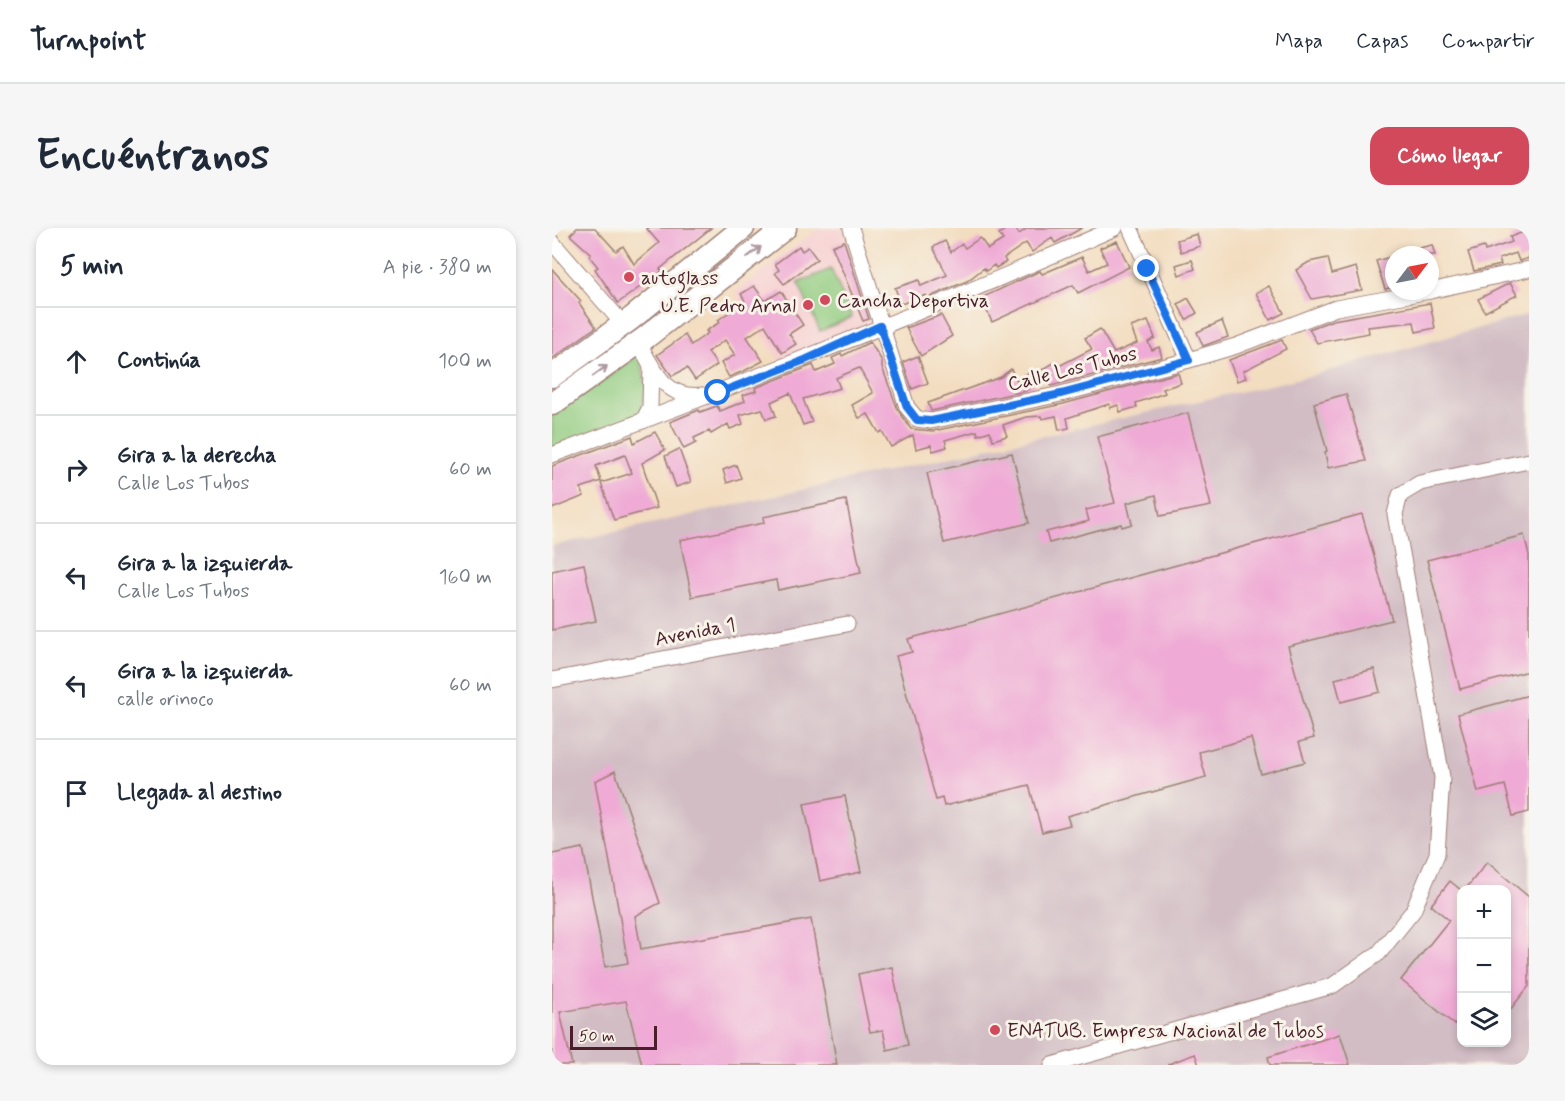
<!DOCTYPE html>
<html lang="es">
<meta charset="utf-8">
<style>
body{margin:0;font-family:Mynerve,sans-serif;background:#f6f6f7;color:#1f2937}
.controls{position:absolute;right:18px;bottom:18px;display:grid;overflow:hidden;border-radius:12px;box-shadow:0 3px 9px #0003}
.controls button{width:54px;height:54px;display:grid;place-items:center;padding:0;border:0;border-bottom:2px solid #e0e1e3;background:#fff;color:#1f2937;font:30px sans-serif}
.compass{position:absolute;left:833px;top:18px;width:54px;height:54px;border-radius:50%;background:#fff;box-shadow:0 3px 9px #0003;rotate:58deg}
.scale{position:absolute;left:18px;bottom:15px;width:87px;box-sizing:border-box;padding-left:6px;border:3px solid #4a1f2b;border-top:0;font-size:16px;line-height:21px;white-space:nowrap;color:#4a1f2b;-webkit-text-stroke:4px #f7f3e8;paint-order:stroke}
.stop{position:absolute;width:18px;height:18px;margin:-14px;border:4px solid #1a73e8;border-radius:50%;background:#fff}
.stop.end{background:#1a73e8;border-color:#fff;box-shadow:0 2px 6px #0008}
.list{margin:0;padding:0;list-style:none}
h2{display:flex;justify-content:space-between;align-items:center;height:78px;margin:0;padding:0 24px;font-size:26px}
h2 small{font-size:20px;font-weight:400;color:#747a83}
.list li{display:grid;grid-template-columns:39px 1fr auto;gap:18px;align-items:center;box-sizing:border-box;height:108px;padding:0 24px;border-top:2px solid #e0e1e3}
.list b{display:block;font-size:22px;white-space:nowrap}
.list p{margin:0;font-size:20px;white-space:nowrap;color:#747a83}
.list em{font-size:20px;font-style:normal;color:#747a83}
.icon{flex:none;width:33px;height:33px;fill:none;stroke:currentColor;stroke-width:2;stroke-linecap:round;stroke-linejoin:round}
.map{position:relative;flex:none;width:977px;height:837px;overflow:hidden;border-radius:18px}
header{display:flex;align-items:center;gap:36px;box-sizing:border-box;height:84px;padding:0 30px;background:#fff;border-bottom:2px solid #e0e1e3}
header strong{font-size:28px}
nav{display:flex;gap:33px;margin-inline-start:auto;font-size:21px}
.intro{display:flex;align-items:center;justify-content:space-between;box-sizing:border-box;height:144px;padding:0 36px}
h1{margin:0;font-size:42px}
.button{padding:15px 27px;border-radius:18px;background:#d1495b;color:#fff;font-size:21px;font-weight:700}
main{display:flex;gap:36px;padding:0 36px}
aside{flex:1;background:#fff;border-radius:18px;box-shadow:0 3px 9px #0003}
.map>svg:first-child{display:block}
.built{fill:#f7cfd0}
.industrial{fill:#d2bdc5;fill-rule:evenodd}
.green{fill:#92cc81;stroke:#6e7656;stroke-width:1.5}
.building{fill:#efabd5}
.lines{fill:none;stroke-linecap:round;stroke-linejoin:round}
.minor-casing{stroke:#9e7e76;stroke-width:17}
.highway-casing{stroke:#9e7e76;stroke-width:25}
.minor{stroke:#fff;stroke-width:15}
.highway{stroke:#fff;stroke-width:22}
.oneway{stroke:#ae9aa0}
.route{stroke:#1a73e8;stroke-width:8}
.poi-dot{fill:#d1495b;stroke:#f7f3e8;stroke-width:2}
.labels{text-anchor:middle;stroke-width:6;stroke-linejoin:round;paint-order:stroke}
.poi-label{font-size:20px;fill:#4a1f2b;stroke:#f7f3e8;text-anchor:start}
.street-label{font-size:20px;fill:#4a1f2b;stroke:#f7f3e8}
</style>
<header>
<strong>Turnpoint</strong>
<nav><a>Mapa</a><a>Capas</a><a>Compartir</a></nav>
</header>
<div class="intro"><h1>Encuéntranos</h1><a class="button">Cómo llegar</a></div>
<main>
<aside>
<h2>5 min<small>A pie · 380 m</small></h2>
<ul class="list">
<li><svg class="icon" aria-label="ahead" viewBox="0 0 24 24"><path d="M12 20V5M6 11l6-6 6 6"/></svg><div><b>Continúa</b></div><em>100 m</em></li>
<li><svg class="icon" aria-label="right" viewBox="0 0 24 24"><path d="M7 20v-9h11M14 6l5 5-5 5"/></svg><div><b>Gira a la derecha</b><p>Calle Los Tubos</p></div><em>60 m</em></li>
<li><svg class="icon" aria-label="left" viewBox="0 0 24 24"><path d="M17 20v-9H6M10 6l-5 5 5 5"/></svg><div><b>Gira a la izquierda</b><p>Calle Los Tubos</p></div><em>160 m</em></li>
<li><svg class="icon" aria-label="left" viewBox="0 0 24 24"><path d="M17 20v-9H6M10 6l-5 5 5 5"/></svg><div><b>Gira a la izquierda</b><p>calle orinoco</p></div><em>60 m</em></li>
<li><svg class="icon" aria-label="arrive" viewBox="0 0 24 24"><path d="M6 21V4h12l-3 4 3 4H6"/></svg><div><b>Llegada al destino</b></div></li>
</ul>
</aside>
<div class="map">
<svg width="977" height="837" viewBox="0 0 977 837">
<rect width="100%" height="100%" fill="#f7f3e8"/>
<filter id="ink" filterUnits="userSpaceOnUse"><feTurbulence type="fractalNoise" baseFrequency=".0167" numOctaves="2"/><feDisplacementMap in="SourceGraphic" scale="12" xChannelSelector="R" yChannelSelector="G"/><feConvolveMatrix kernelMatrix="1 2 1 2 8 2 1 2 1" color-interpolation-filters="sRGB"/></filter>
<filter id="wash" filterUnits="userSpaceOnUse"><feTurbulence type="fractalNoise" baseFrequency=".008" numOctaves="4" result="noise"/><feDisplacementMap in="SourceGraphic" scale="24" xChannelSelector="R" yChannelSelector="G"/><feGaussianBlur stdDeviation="1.35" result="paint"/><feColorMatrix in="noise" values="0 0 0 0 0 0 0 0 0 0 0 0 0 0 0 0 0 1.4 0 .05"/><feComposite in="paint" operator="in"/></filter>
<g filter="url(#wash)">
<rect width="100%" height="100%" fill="#f3ddc0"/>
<polygon class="built" points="267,0 291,0 327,90 227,133 183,64"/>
<path class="industrial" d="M977 86V827L971 837H0V318L758 148ZM909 662H954V814H909Z"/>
<g class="green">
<polygon points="279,41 300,89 268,103 246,55"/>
<polygon points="88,126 94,160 88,188 0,222 0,188"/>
</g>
<g id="blocks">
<g class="building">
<polygon points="25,0 43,0 64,23 71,18 82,36 107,15 94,0 159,0 108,41 110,43 66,75 43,41 46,39 37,28 39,26 18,7"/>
<polygon points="456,0 463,0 467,6 476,0 530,0 503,15 500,10 480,24 474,15 452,30 454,34 444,40 442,37 434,43 432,40 415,53 375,70 374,67 349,76 343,60 367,52 369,58 395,47 381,19 393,13 399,24 410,16 413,20 428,10 436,21 451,12 447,6"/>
<polygon points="977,2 977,30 967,33 964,25 947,31 949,37 922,43 916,24 932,19 933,23 960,14 958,9"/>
<polygon points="645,6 648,18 629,24 625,12"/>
<polygon points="292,13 317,91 311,93 280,18"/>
<polygon points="565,13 577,39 526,65 521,57 440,94 429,70 488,43 490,46 530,29 537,43 555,35 548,20"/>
<polygon points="880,17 883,27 855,27 854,23"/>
<polygon points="247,18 250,23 256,19 265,31 232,56 223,45 227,42 223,36"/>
<polygon points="842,28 842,59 833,61 824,33"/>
<polygon points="776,30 780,46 804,39 810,62 760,71 744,42 757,34"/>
<polygon points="640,32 643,41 627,47 624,37"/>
<polygon points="0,41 29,73 27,75 44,99 0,131"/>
<polygon points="958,55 965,67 933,84 926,71"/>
<polygon points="202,58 213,73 229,63 251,97 237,106 244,116 230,125 213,97 195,109 211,133 192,143 177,149 169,135 183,127 173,112 156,124 165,137 143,152 135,140 120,148 105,127 133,107 139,117 156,105 154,103 168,94 166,92 193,73 189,66"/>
<polygon points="717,58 732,85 718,92 704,65"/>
<polygon points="636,70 645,85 634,92 626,76"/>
<polygon points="878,75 883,100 864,104 862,94 816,99 817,105 765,115 757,101 781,92"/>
<polygon points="389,87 400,108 369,128 354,100"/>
<polygon points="596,93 603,110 596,114 600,122 607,119 610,129 499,158 494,149 473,163 379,183 376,175 449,149 459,141 465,153 476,145 478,149 505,133 507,138 540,121 533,110 548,101 562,125 585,115 579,99"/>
<polygon points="670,93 676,109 651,118 645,104"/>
<polygon points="730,112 734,121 691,143 694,150 685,153 677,132"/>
<polygon points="318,114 330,133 330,139 346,182 359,201 381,203 511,176 626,145 629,155 611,161 613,165 584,175 585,179 568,184 566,177 558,180 557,176 515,190 517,200 507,202 504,188 490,191 489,188 474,189 451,197 455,208 441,212 438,203 426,207 425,203 393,212 395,219 381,223 379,217 364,221 361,207 339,219 330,203 327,205 316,186 307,190 300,177 321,165 307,140 284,150 288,160 251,171 260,194 251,197 238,165 219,174 224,188 214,191 210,181 188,187 191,196 178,201 176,196 159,206 157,203 142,210 144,215 132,221 118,194 147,182 148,184 165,178 168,183 193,173 191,167 204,163 203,160 261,137 264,144 283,136 280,130 289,126 290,128"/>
<polygon points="366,128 376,155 360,161 351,134"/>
<polygon points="794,166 814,233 776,240 773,224 775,223 762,175"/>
<polygon points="636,185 659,278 608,288 604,267 575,275 580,296 570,299 569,296 497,315 494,304 537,293 534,282 563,275 545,209"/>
<polygon points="103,204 113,222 90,235 105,280 62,292 49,255 80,245 73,227 44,238 49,253 29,260 32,268 0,281 0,238 80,208 82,215"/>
<polygon points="127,221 139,254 124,259 113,228"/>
<polygon points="460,225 477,295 392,315 375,245"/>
<polygon points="184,237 189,250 175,255 171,242"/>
<polygon points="294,272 309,345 226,362 224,352 140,369 128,312 212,295 211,289"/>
<polygon points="810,286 840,392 736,418 762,510 747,514 753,534 709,546 699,510 647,524 654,549 515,588 518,597 490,604 477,557 392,578 390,570 384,572 344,428 360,424 356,411"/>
<polygon points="972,307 977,327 977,443 908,461 875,332"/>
<polygon points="32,336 44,393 0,402 0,343"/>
<polygon points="822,441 828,464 789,474 783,451"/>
<polygon points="977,467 977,584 961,588 953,557 926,564 906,486"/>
<polygon points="63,543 108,675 83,688 89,721 259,691 285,837 90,837 74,773 8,784 20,837 0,837 0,626 31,620 53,739 76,735 43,553"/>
<polygon points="293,568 309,644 268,653 252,576"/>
<polygon points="935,634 977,669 977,758 954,787 954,662 913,662"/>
<polygon points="898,653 909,662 909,789 903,797 849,752 897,692 879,677"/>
<polygon points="340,739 356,817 335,822 331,802 318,804 306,746"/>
<polygon points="788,806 798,837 718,837 716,829"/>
<polygon points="643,826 647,837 616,837 616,836"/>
</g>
</g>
</g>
<g filter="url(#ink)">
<use href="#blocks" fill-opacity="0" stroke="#9e7e76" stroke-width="1.5"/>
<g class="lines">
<defs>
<g id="minor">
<polyline points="299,0 355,179 365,191 379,193 509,166 637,132 684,118 784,80 878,63"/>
<polyline points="578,0 637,132"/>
<polyline points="0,14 71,96"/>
<polyline points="878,63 977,41"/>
<path d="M87 115C102 143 114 172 151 167"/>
<polyline points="91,193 98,179 99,137"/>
<path d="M0 227C190 156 378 82 563 0"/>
<polyline points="0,452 295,396"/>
<polyline points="500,837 780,758 827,725 861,683 885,626 890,549 843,286 848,267 868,255 977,233"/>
</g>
<g id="highway">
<polyline points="0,148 80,90 191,0"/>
<polyline points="0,176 93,110 233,0"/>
</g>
</defs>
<use href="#minor" class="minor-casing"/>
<use href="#highway" class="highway-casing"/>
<use href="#minor" class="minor"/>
<use href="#highway" class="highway"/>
</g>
<defs><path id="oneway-shaft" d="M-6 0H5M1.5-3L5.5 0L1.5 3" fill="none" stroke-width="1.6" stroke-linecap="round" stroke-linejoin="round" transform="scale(1.5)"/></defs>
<g class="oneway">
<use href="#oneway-shaft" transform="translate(202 24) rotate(-38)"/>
<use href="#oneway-shaft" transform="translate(48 143) rotate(-36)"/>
</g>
</g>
<g class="lines" filter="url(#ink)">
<polyline class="route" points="166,165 253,132 328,98 355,179 365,192 379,193 509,166 637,132 595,41"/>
</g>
<g class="poi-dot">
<circle cx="77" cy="49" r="6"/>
<circle cx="273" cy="72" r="6"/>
<circle cx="256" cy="77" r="6"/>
<circle cx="443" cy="802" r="6"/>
</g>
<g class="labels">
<g class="poi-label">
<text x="89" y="56">autoglass</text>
<text x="285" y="79">Cancha Deportiva</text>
<text x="244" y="84" text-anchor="end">U.E. Pedro Arnal</text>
<text x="455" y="809">ENATUB. Empresa Nacional de Tubos</text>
</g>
<g class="street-label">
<text transform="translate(520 140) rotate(-14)" y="7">Calle Los Tubos</text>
<text transform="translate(143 403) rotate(-11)" y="7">Avenida 1</text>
</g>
</g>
</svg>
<div class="controls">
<button>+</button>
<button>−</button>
<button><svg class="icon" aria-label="layers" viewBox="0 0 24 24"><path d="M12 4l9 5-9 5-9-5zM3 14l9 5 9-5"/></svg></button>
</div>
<svg class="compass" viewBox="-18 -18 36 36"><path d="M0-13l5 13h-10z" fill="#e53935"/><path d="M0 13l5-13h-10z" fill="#747a83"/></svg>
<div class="scale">50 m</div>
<div class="stop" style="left:166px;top:165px"></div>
<div class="stop end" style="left:595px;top:41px"></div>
</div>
</main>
